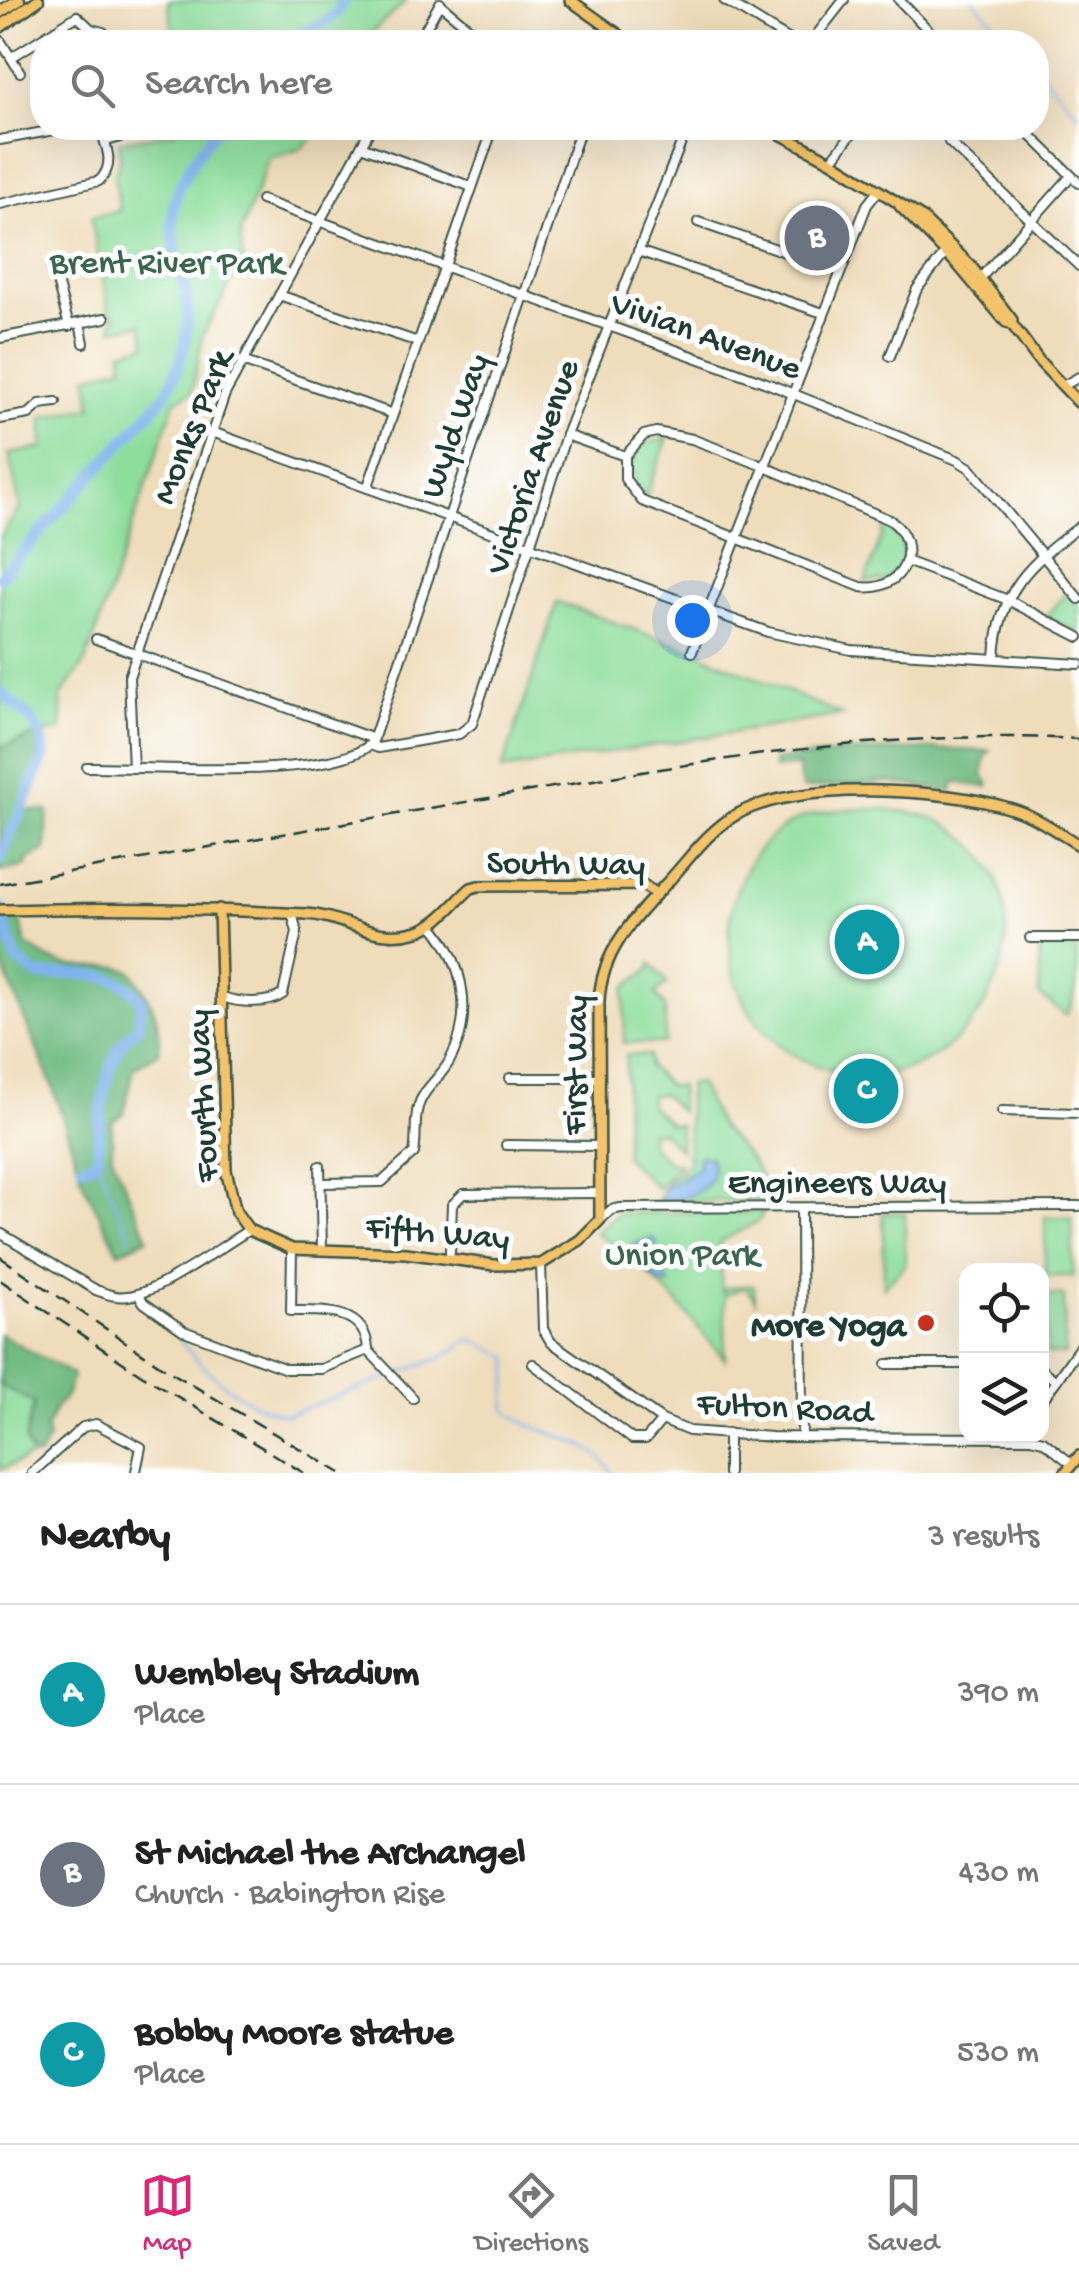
<!DOCTYPE html>
<meta charset="utf-8">
<style>
body{margin:0;font-family:"Gochi Hand",sans-serif;background:#f2f2f2;color:#222}
.controls{position:absolute;right:30px;bottom:30px;display:grid;overflow:hidden;border-radius:20px;box-shadow:0 10px 40px #0002}
.controls button{width:90px;height:90px;display:grid;place-items:center;padding:0;border:0;border-bottom:2px solid #e0e0e0;background:#fff;color:#222;font:50px sans-serif}
.you{position:absolute;left:692px;top:620px;width:35px;height:35px;margin:-25px;border:8px solid #fff;border-radius:50%;background:#1a73e8;box-shadow:0 0 0 15px #1a73e833}
.badge{display:grid;place-items:center;width:65px;height:65px;border-radius:50%;background:#db2777;color:#fff;font-size:32px;font-weight:700}
.pin{position:absolute;translate:-50% -50%;border:5px solid #fff;box-shadow:0 2px 10px #0006}
.list{margin:0;padding:0;list-style:none}
h2{display:flex;justify-content:space-between;align-items:center;height:130px;margin:0;padding:0 40px;font-size:42px}
h2 small{font-size:32px;font-weight:400;color:#767676}
.list li{display:grid;grid-template-columns:65px 1fr auto;gap:30px;align-items:center;box-sizing:border-box;height:180px;padding:0 40px;border-top:2px solid #e0e0e0}
.list b{display:block;font-size:38px;white-space:nowrap}
.list p{margin:0;font-size:32px;white-space:nowrap;color:#767676}
.list em{font-size:32px;font-style:normal;color:#767676}
.icon{flex:none;width:55px;height:55px;fill:none;stroke:currentColor;stroke-width:2;stroke-linecap:round;stroke-linejoin:round}
.map{position:relative;flex:none;width:1079px;height:1473px;overflow:hidden}
.search{position:absolute;background:#fff;box-shadow:0 10px 40px #0002;left:30px;right:30px;top:30px;height:110px;display:flex;align-items:center;gap:25px;box-sizing:border-box;padding:0 35px;border-radius:40px;color:#767676;font-size:38px}
.sheet{height:670px;background:#fff}
nav{display:flex;justify-content:space-around;align-items:center;box-sizing:border-box;height:140px;border-top:2px solid #e0e0e0;background:#fff;font-size:28px;color:#767676}
nav a{display:grid;justify-items:center;gap:5px}
nav .on{color:#db2777}
.map>svg:first-child{display:block}
.green{fill:#8ddd9b;stroke:#568d68;stroke-width:2.5}
.forest{fill:#72bc83;stroke:#487c5c;stroke-width:2.5}
.water{fill:#7fb3ed;stroke:#4f7890;stroke-width:2.5}
.lines{fill:none;stroke-linecap:round;stroke-linejoin:round}
.stream{stroke:#7fb3ed;stroke-width:2.5}
.river{stroke:#7fb3ed;stroke-width:11}
.minor-casing{stroke:#3e5548;stroke-width:12}
.major-casing{stroke:#3e5548;stroke-width:14}
.highway-casing{stroke:#3e5548;stroke-width:15}
.minor{stroke:#fff;stroke-width:8}
.major{stroke:#f2c36a;stroke-width:9}
.highway{stroke:#f2c36a;stroke-width:10}
.rail{stroke:#1f3d34;stroke-width:2.5;stroke-dasharray:15 8;stroke-linecap:butt}
.poi-dot{fill:#c8321e;stroke:#fff;stroke-width:4}
.labels{text-anchor:middle;stroke-width:10;stroke-linejoin:round;paint-order:stroke}
.park-label{font-size:35px;fill:#3a654e;stroke:#fff}
.street-label{font-size:35px;fill:#1f3d34;stroke:#fff}
.poi-label{font-size:35px;font-weight:bold;fill:#1f3d34;stroke:#fff;text-anchor:end}
</style>
<div class="map">
<svg width="1079" height="1473" viewBox="0 0 1079 1473">
<rect width="100%" height="100%" fill="#fff"/>
<filter id="ink" filterUnits="userSpaceOnUse"><feTurbulence type="fractalNoise" baseFrequency=".01" numOctaves="2"/><feDisplacementMap in="SourceGraphic" scale="20" xChannelSelector="R" yChannelSelector="G"/><feConvolveMatrix kernelMatrix="1 2 1 2 8 2 1 2 1" color-interpolation-filters="sRGB"/></filter>
<filter id="wash" filterUnits="userSpaceOnUse"><feTurbulence type="fractalNoise" baseFrequency=".0048" numOctaves="4" result="noise"/><feDisplacementMap in="SourceGraphic" scale="40" xChannelSelector="R" yChannelSelector="G"/><feGaussianBlur stdDeviation="2.25" result="paint"/><feColorMatrix in="noise" values="0 0 0 0 0 0 0 0 0 0 0 0 0 0 0 0 0 1.4 0 .05"/><feComposite in="paint" operator="in"/></filter>
<g filter="url(#wash)">
<rect width="100%" height="100%" fill="#eedcba"/>
<g class="green">
<path d="M168 0H406C394 17 375 24 365 42H169L172 25Z"/>
<path d="M175 128H318C303 154 296 150 269 158L240 234 243 260 203 335 192 392 175 401 86 661 61 696 62 730 36 735 0 748V537L20 508 9 454 43 448V417L92 407 88 376 123 366 122 351 146 345 142 324 113 329 112 320 116 319V315H110L91 217 120 211 114 176 120 160 119 142 174 132Z"/>
<path d="M668 438 646 496C628 480 628 462 643 444Z"/>
<polygon points="886,524 902,542 903,562 887,580 865,582"/>
<polygon points="1068,591 1079,603 1079,633 1046,617"/>
<polygon points="557,602 697,652 842,715 502,770"/>
<path d="M883 809C902 811 924 813 942 822 1073 892 984 1099 843 1073 760 1057 716 985 733 904 741 871 758 843 787 825 814 808 852 809 883 809Z"/>
<path d="M1040 944H1075C1079 968 1079 995 1066 1015L1039 995Z"/>
<polygon points="651,963 667,983 655,994 665,1007 665,1043 624,1043 625,988 650,969"/>
<polygon points="626,1055 649,1055 649,1067 668,1086 679,1086 680,1112 662,1094 650,1095 650,1106 670,1124 680,1125 680,1150 662,1132 650,1132 650,1144 670,1163 680,1164 657,1188 625,1157"/>
<path d="M692 1083 699 1084C707 1098 711 1114 721 1127 741 1151 765 1167 764 1201H658L666 1183 688 1164V1086Z"/>
<polygon points="765,1212 757,1222 720,1242 722,1292 726,1288 754,1285 755,1300 746,1287 725,1295 725,1359 674,1299 629,1255 595,1233 618,1213"/>
<polygon points="883,1213 905,1213 905,1265 884,1287"/>
<polygon points="1045,1217 1072,1217 1073,1276 1045,1276"/>
<polygon points="1046,1295 1064,1296 1065,1354 1047,1354"/>
<polygon points="0,1385 34,1403 25,1440 32,1456 0,1470"/>
</g>
<g class="forest">
<path d="M36 735C46 766 25 780 27 810L48 811 46 850 27 860 26 866 0 872V748Z"/>
<polygon points="933,749 990,751 985,757 983,776 988,782 988,787 954,782 952,791 886,782 802,789 798,766 774,769 773,761 848,752"/>
<path d="M21 921 26 944C41 954 54 964 72 966 92 969 112 962 131 971 149 995 165 1024 158 1053L134 1068 124 1113 112 1122V1156L148 1238 119 1252 84 1185 53 1088 0 960V922Z"/>
<polygon points="0,1334 73,1375 66,1397 56,1406 46,1429 48,1440 39,1457 32,1456 25,1440 34,1403 0,1385"/>
</g>
<g class="water">
<path d="M699 1155 710 1157C722 1189 685 1201 660 1201L663 1189 698 1168Z"/>
<polygon points="651,1238 656,1241 656,1260 669,1284 661,1284 629,1253 633,1245"/>
</g>
<g class="lines">
<g class="stream">
<polyline points="973,0 1013,42"/>
<polyline points="1036,68 1079,114"/>
<polyline points="97,1161 131,1239"/>
<path d="M180 1341C209 1374 242 1406 287 1415L441 1358 471 1339 510 1358 505 1408C534 1439 590 1432 612 1473"/>
</g>
<g class="river">
<path d="M298 42 303 33C321 25 336 19 344 0"/>
<path d="M0 577 163 398C180 370 191 334 187 301 182 266 165 229 177 194 185 170 202 148 217 128"/>
<polyline points="0,692 30,718 42,738 44,757 0,859"/>
<path d="M0 906 16 959 38 976C76 974 118 967 142 1001L138 1028C104 1046 99 1124 97 1161L82 1166"/>
</g>
</g>
</g>
<g filter="url(#ink)">
<g class="lines">
<defs>
<g id="minor">
<polyline points="724,0 793,42"/>
<polyline points="899,0 940,42"/>
<polyline points="440,4 486,42"/>
<polyline points="0,40 20,72"/>
<polyline points="88,42 91,29 103,32 104,42"/>
<polyline points="418,42 440,3"/>
<polyline points="811,42 844,0"/>
<polyline points="12,57 77,16 91,29"/>
<polyline points="963,128 949,142 1079,266"/>
<polyline points="1023,128 1079,183"/>
<polyline points="0,140 65,128"/>
<polyline points="107,141 151,128"/>
<polyline points="361,146 472,187"/>
<polyline points="831,161 856,128"/>
<polyline points="261,200 764,382 957,460 970,468 1079,599"/>
<path d="M0 204 99 181C116 165 106 146 100 128"/>
<polyline points="698,222 840,271"/>
<polyline points="638,251 823,313"/>
<polyline points="53,267 69,326"/>
<polyline points="978,281 1071,176"/>
<polyline points="279,295 418,342"/>
<polyline points="80,323 84,343"/>
<polyline points="0,338 105,318"/>
<polyline points="890,356 917,289 949,248"/>
<polyline points="242,361 393,414"/>
<polyline points="1063,386 1079,377"/>
<polyline points="0,419 29,414 40,404 56,402"/>
<polyline points="212,432 768,632 851,650 1079,664"/>
<path d="M656 432 692 439 753 462 890 520C925 545 903 593 861 587L642 501 625 479V456L644 435Z"/>
<polyline points="566,435 625,456"/>
<polyline points="368,486 493,128"/>
<polyline points="906,561 1008,600 1079,637"/>
<polyline points="96,639 374,739"/>
<polyline points="692,652 867,205 878,191"/>
<path d="M995 657C999 591 1029 564 1079 527"/>
<polyline points="370,745 378,748 459,734 472,724 566,435 687,128"/>
<path d="M87 767C147 766 330 782 372 743L581 128"/>
<polyline points="133,768 129,677 225,394 371,128"/>
<polyline points="1030,938 1079,938"/>
<path d="M223 997C238 1003 269 1005 283 994L297 932 292 913"/>
<polyline points="510,1078 600,1078"/>
<polyline points="1002,1111 1079,1113"/>
<polyline points="506,1145 599,1146"/>
<polyline points="320,1166 322,1249"/>
<path d="M322 1183 382 1182 414 1153C417 1138 414 1122 418 1107 423 1089 440 1078 449 1062 474 1017 465 964 432 925"/>
<polyline points="801,1208 802,1437"/>
<polyline points="600,1220 611,1210 621,1208 1079,1206"/>
<path d="M0 1233 96 1290C107 1294 116 1298 128 1296 160 1292 219 1248 249 1230"/>
<path d="M292 1249 291 1311C323 1311 366 1308 368 1350L413 1398"/>
<polyline points="450,1252 452,1205 463,1194 600,1193"/>
<polyline points="541,1264 543,1329 551,1342 662,1420 689,1431 772,1437 1031,1438 1043,1441 1072,1464"/>
<polyline points="138,1294 144,1303 184,1331 286,1369 321,1369 368,1350"/>
<polyline points="533,1364 632,1439 646,1439 662,1420"/>
<polyline points="887,1364 966,1364"/>
<polyline points="1042,1370 1056,1381"/>
<polyline points="1042,1401 1079,1348"/>
<polyline points="728,1433 728,1473"/>
<polyline points="32,1473 83,1427 96,1424 141,1447 136,1471"/>
</g>
<g id="major">
<polyline points="570,0 629,42"/>
<polyline points="769,128 831,161 921,217 970,265 1012,320 1011,323 1039,361 1079,403"/>
<polyline points="900,206 958,265 1006,322 1011,323"/>
<path d="M219 909 226 1170 236 1212 249 1230 292 1249 406 1253 494 1265 541 1264 580 1240 600 1220 599 1002C601 953 632 920 664 886 686 863 707 832 734 816 794 779 945 788 1012 809 1036 816 1057 832 1079 845"/>
<path d="M0 910C103 907 204 908 306 914 346 916 372 944 418 931 438 925 455 902 471 888L478 886 643 885 656 894"/>
<polyline points="1065,1473 1079,1456"/>
</g>
<g id="highway">
<polyline points="0,12 19,0"/>
<polyline points="0,27 38,0"/>
</g>
</defs>
<use href="#minor" class="minor-casing"/>
<use href="#major" class="major-casing"/>
<use href="#highway" class="highway-casing"/>
<use href="#minor" class="minor"/>
<use href="#major" class="major"/>
<use href="#highway" class="highway"/>
<g class="rail">
<path d="M0 884C177 853 353 821 530 791 714 759 891 729 1079 739"/>
<polyline points="0,1257 167,1370 341,1473"/>
<polyline points="0,1280 140,1374 304,1473"/>
</g>
</g>
</g>
<circle class="poi-dot" cx="926" cy="1323" r="10"/>
<g class="labels">
<g class="park-label">
<text x="167" y="272">Brent River Park</text>
<text x="682" y="1264">Union Park</text>
</g>
<g class="street-label">
<text transform="translate(707 333) rotate(20)" y="12">Vivian Avenue</text>
<text transform="translate(452 425) rotate(-71)" y="12">Wyld Way</text>
<text transform="translate(190 426) rotate(-68)" y="12">Monks Park</text>
<text transform="translate(530 466) rotate(-71)" y="12">Victoria Avenue</text>
<text transform="translate(566 861) rotate(1)" y="12">South Way</text>
<text transform="translate(573 1065) rotate(-89)" y="12">First Way</text>
<text transform="translate(200 1096) rotate(-93)" y="12">Fourth Way</text>
<text x="837" y="1192">Engineers Way</text>
<text transform="translate(438 1230) rotate(5)" y="12">Fifth Way</text>
<text transform="translate(785 1405) rotate(3)" y="12">Fulton Road</text>
</g>
<g class="poi-label">
<text x="906" y="1335">More Yoga</text>
</g>
</g>
</svg>
<div class="controls">
<button><svg class="icon" aria-label="locate" viewBox="0 0 24 24"><circle cx="12" cy="12" r="6"/><path d="M12 2v4M12 18v4M2 12h4M18 12h4"/></svg></button>
<button><svg class="icon" aria-label="layers" viewBox="0 0 24 24"><path d="M12 4l9 5-9 5-9-5zM3 14l9 5 9-5"/></svg></button>
</div>
<div class="you"></div>
<div class="pin badge" style="left:867px;top:942px;background:#0f9aa8">A</div>
<div class="pin badge" style="left:817px;top:238px;background:#6b7280">B</div>
<div class="pin badge" style="left:866px;top:1091px;background:#0f9aa8">C</div>
<div class="search"><svg class="icon" aria-label="search" viewBox="0 0 24 24"><circle cx="10" cy="10" r="6"/><path d="M15 15l6 6"/></svg>Search here</div>
</div>
<section class="sheet">
<h2>Nearby<small>3 results</small></h2>
<ul class="list">
<li><span class="badge" style="background:#0f9aa8">A</span><div><b>Wembley Stadium</b><p>Place</p></div><em>390 m</em></li>
<li><span class="badge" style="background:#6b7280">B</span><div><b>St Michael the Archangel</b><p>Church · Babington Rise</p></div><em>430 m</em></li>
<li><span class="badge" style="background:#0f9aa8">C</span><div><b>Bobby Moore statue</b><p>Place</p></div><em>530 m</em></li>
</ul>
</section>
<nav>
<a class="on"><svg class="icon" aria-label="map" viewBox="0 0 24 24"><path d="M3 6l6-2 6 2 6-2v14l-6 2-6-2-6 2zM9 4v14M15 6v14"/></svg>Map</a>
<a><svg class="icon" aria-label="directions" viewBox="0 0 24 24"><path d="M12 3l9 9-9 9-9-9zM9 14v-3h6M13 9l2 2-2 2"/></svg>Directions</a>
<a><svg class="icon" aria-label="saved" viewBox="0 0 24 24"><path d="M7 4h10v16l-5-4-5 4z"/></svg>Saved</a>
</nav>
